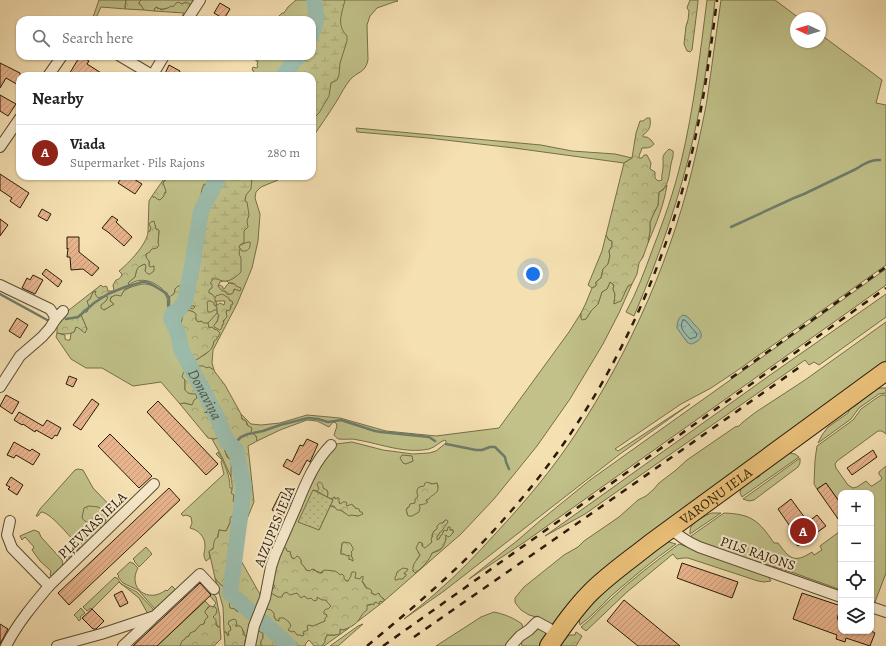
<!DOCTYPE html>
<meta charset="utf-8">
<style>
body{margin:0;font-family:Alegreya,serif;background:#f2f2f2;color:#222}
.controls{position:absolute;right:12px;bottom:12px;display:grid;overflow:hidden;border-radius:8px;box-shadow:0 1px 3px #0004}
.controls button{width:36px;height:36px;display:grid;place-items:center;padding:0;border:0;border-bottom:1px solid #e0e0e0;background:#fff;color:#222;font:20px sans-serif}
.compass{position:absolute;left:790px;top:12px;width:36px;height:36px;border-radius:50%;background:#fff;box-shadow:0 1px 3px #0004;rotate:274deg}
.you{position:absolute;left:533px;top:274px;width:14px;height:14px;margin:-10px;border:3px solid #fff;border-radius:50%;background:#1a73e8;box-shadow:0 0 0 6px #1a73e833}
.badge{display:grid;place-items:center;width:26px;height:26px;border-radius:50%;background:#8f2418;color:#fff;font-size:13px;font-weight:700}
.pin{position:absolute;translate:-50% -50%;border:2px solid #fff;box-shadow:0 1px 4px #0006}
.list{margin:0;padding:0;list-style:none}
h2{display:flex;justify-content:space-between;align-items:center;height:52px;margin:0;padding:0 16px;font-size:17px}
h2 small{font-size:13px;font-weight:400;color:#767676}
.list li{display:grid;grid-template-columns:26px 1fr auto;gap:12px;align-items:center;box-sizing:border-box;height:56px;padding:0 16px;border-top:1px solid #e0e0e0}
.list b{display:block;font-size:15px;white-space:nowrap}
.list p{margin:0;font-size:13px;white-space:nowrap;color:#767676}
.list em{font-size:13px;font-style:normal;color:#767676}
.icon{flex:none;width:22px;height:22px;fill:none;stroke:currentColor;stroke-width:2;stroke-linecap:round;stroke-linejoin:round}
.map{position:relative;flex:none;width:886px;height:646px;overflow:hidden}
.search{position:absolute;background:#fff;box-shadow:0 1px 3px #0004;left:16px;top:16px;width:300px;height:44px;display:flex;align-items:center;gap:10px;box-sizing:border-box;padding:0 14px;border-radius:12px;color:#767676;font-size:15px}
.panel{position:absolute;background:#fff;box-shadow:0 1px 3px #0004;left:16px;top:72px;width:300px;height:108px;border-radius:12px}
.map>svg:first-child{display:block}
.grass{fill:#c1c189;stroke:#756e49;fill-rule:evenodd}
.forest{fill:url(#forest-crowns);stroke:#756e49}
.wetland{fill:url(#wetland-marsh);stroke:#756e49}
.garden{fill:url(#garden-dots);stroke:#756e49}
.water{fill:url(#water-ripples);stroke:#6e7c6b}
.lines{fill:none;stroke-linecap:round;stroke-linejoin:round}
.shore{stroke:#626c5b;stroke-width:1}
.stream{stroke:#6e7c6b;stroke-width:2.5}
.river{stroke:#9cbdad;stroke-width:16}
.building{fill:url(#building-hatch);stroke:#291b09}
.street-casing{stroke:#5c4c33;stroke-width:12}
.highway-casing{stroke:#291b09;stroke-width:20}
.street{stroke:#f8ebcd;stroke-width:10}
.highway{stroke:#eac079;stroke-width:18}
.rail{stroke:#291b09;stroke-width:2.5;stroke-dasharray:7 7;stroke-linecap:butt}
.labels{text-anchor:middle;stroke-width:4;stroke-linejoin:round;paint-order:stroke}
.street-label{font-size:14px;fill:#291b09;stroke:#f8ebcd}
.water-label{font-size:15px;font-style:italic;fill:#515442;stroke:#f8ebcd}
</style>
<div class="map">
<svg width="886" height="646" viewBox="0 0 886 646">
<defs>
<pattern id="forest-crowns" width="20" height="18" patternUnits="userSpaceOnUse"><rect width="20" height="18" fill="#c1c189"/><path d="M2 6a3 3 0 1 1 6 0M12 15a3 3 0 1 1 6 0" fill="none" stroke="#a6a575"/></pattern>
<pattern id="wetland-marsh" width="20" height="14" patternUnits="userSpaceOnUse"><rect width="20" height="14" fill="#c1c189"/><path d="M1 5h8M5 5V1M11 12h8M15 12V8" fill="none" stroke="#a6a575"/></pattern>
<pattern id="garden-dots" width="8" height="8" patternUnits="userSpaceOnUse"><rect width="8" height="8" fill="#c1c189"/><path d="M2 2h.1M6 6h.1" fill="none" stroke="#a6a575" stroke-width="1.8" stroke-linecap="round"/></pattern>
<pattern id="water-ripples" width="26" height="14" patternUnits="userSpaceOnUse"><rect width="26" height="14" fill="#9cbdad"/><path d="M2 4q2-2 4 0t4 0M15 11q2-2 4 0t4 0" fill="none" stroke="#86a294"/></pattern>
<pattern id="building-hatch" width="6" height="6" patternUnits="userSpaceOnUse"><rect width="6" height="6" fill="#e8b48d"/><path d="M-1 1l2-2M0 6l6-6M5 7l2-2" fill="none" stroke="#c79a78"/></pattern>
</defs>
<rect width="100%" height="100%" fill="#f5e0b2"/>
<filter id="stains"><feTurbulence type="fractalNoise" baseFrequency=".005" numOctaves="4"/><feColorMatrix values="0 0 0 0 .2 0 0 0 0 .09 0 0 0 0 .02 0 0 0 .5 -.17"/></filter>
<radialGradient id="worn" r=".72"><stop offset=".6" stop-color="#630" stop-opacity="0"/><stop offset="1" stop-color="#630" stop-opacity=".3"/></radialGradient>
<g class="grass">
<polygon points="99,0 126,0 125,7 126,9 101,7 95,20 92,20"/>
<path d="M141 0H197L189 11C183 10 176 7 169 8 164 8 161 11 157 7L155 8 154 11 144 10 139 5V2Z"/>
<polygon points="296,0 312,0 315,11 312,13 308,20 275,20 282,13 284,13 288,7"/>
<path d="M316 0H397L398 1 394 2 377 8 370 16 367 25 368 60C365 74 357 71 350 80 345 86 342 92 338 99 330 112 321 125 312 138L313 131 312 129V56Z"/>
<path d="M707 0H715C710 45 704 90 694 135 680 197 659 257 634 316L626 312C637 292 645 270 653 248 664 220 674 191 681 162 694 108 700 54 707 0Z"/>
<path d="M721 0H775L799 18H796V42H820V34L882 80 876 103 886 105V265L735 372 711 388 681 404 615 449 618 451 690 404 620 454 444 591 404 619C415 610 427 601 437 592 458 574 477 554 496 533 524 503 552 470 575 435 631 350 674 253 696 153 700 135 704 117 707 100 712 67 716 33 721 0Z"/>
<polygon points="255,56 287,56 287,58 285,59 289,66 282,73 280,73 278,76 252,76 254,71 252,70 253,67 256,68 258,67 257,65 258,61 256,61"/>
<polygon points="356,128 541,145 572,151 615,154 632,158 624,163 514,148 428,138 357,132"/>
<path d="M167 176H281L278 180 261 187 256 192 255 198 260 214 258 241 252 268 237 304 213 350 212 363 214 370C208 367 202 369 197 365L194 367 183 349 188 354 198 359C201 356 206 355 209 351 215 346 214 336 214 329 209 328 206 324 202 322 194 319 186 323 178 324L176 327 172 320 175 313 187 301 186 294 169 297C161 284 142 274 129 285L128 284 129 281 135 277C137 269 136 267 145 264L146 267 145 271 154 266 151 268 149 266V261L146 258V254L158 243 159 231 156 229 155 225 151 228 150 231 148 232 149 201 152 196 153 197 166 193 163 183ZM202 206 194 253 197 232H195L192 230C192 226 192 224 195 222H198ZM223 281H227L229 283H233L236 286C234 291 233 295 227 294 225 290 221 289 218 286L220 282ZM220 295 226 297 230 301 231 308 226 311C226 318 224 321 221 327L214 325C220 320 219 312 216 306L217 304 215 301Z"/>
<path d="M667 185C664 205 656 224 648 243L650 231V222L653 215 658 205 659 192 663 190Z"/>
<polygon points="606,235 609,240 612,240 612,246 609,251 610,256 608,264 603,269 601,278 596,282 596,286 592,288 588,285 602,251"/>
<polygon points="886,269 886,285 526,541 469,579 518,540 541,520 590,480"/>
<path d="M610 282 614 285 613 289 615 294 614 304 624 293 628 286 632 284 619 313 603 344 570 399 537 446 520 467 494 499 461 534 384 601V599C378 596 371 594 367 588 365 586 364 582 361 580 359 579 354 578 352 576L348 581H346L336 573 322 571V573L316 571 314 569 310 571 306 570 305 568 301 563V560L292 558 290 553 283 548 310 482 313 481 315 478 318 465 333 446 336 444 352 442 383 450 413 454 429 453 436 451 446 443V441L445 440C439 442 436 447 429 449 405 454 381 444 358 440 352 438 344 440 339 439 337 439 335 436 334 435L337 426 336 423 333 422 329 427 317 421 307 420 280 430 257 441 256 436 251 432 246 421 242 419 241 414 251 424 261 425 280 423 307 415 340 418 386 431 436 436 499 428 569 332 581 313V318L582 319H586L591 311 598 304 602 292 607 289ZM404 456H411L413 461 405 464 401 460ZM430 483 432 484 437 483 438 486 437 491 426 500V501L419 505 414 514 412 516 407 514V508L415 503 425 486ZM319 489 327 490 328 493 327 497C330 499 335 500 338 498L339 503C346 507 354 505 359 512L358 516C354 515 349 515 345 513 340 510 336 507 330 506L319 530 313 490 317 491ZM444 521C444 532 437 531 436 540L439 539 440 537 442 536 444 531H447L448 529 453 530V533L445 535 446 539C444 544 443 549 438 551 436 552 434 552 432 553L423 567 415 573 413 571 417 559 420 555 418 552 422 543 423 544 422 547 426 548 432 542V535L434 531 438 529ZM342 544 351 554 353 561 350 559 349 555H346L344 554H341V550Z"/>
<path d="M142 284C150 283 160 289 165 294 169 299 168 312 169 318 170 323 175 330 177 335 179 341 179 348 182 354 184 359 188 365 191 370L182 377 185 380V390L196 394 197 398 192 405 184 403 180 404 161 382 133 386 102 368H86L71 359 56 337 57 333 65 335V339L67 340H70L71 333 74 332 76 327 80 328 82 331 87 329 81 315 85 311 87 301 90 299 93 292 97 291 104 296 109 297 106 301 104 310 114 304 110 301 111 297 131 287Z"/>
<polygon points="886,294 886,317 819,365 814,362 809,365 805,360 585,514 545,536 773,373"/>
<polygon points="886,322 886,362 775,441 638,542 556,624 547,624 533,616 529,615 521,610 516,604 515,602 515,598 524,587 564,555 578,547 584,541 619,517 638,500 646,496 654,489 659,483 676,470 687,460 735,427 739,426 743,422 756,412 805,380"/>
<polygon points="881,388 886,388 886,393 879,394 859,408 851,419 818,443 822,435 828,427 848,413 850,409 859,403 862,400 876,389"/>
<polygon points="882,395 886,395 886,434 882,431 878,431 837,461 835,464 836,468 848,485 853,488 857,487 866,481 871,486 872,486 881,480 882,478 879,474 879,472 886,466 886,573 875,602 871,600 871,493 841,493 841,504 826,483 817,489 814,484 815,460 817,446 853,420 861,409 878,397"/>
<path d="M216 423H222C228 429 227 440 224 448L227 457 232 461 231 463 232 469 231 477 222 457 212 439H214L218 429 214 426Z"/>
<path d="M218 452C224 463 230 474 230 488H232L236 506 234 514 226 531 219 530C218 537 215 548 209 552L210 558 206 561C202 554 205 553 205 546 205 536 198 530 190 528L192 523 191 517 186 515 183 516 181 514 224 474 221 462 222 460 216 454Z"/>
<polygon points="788,453 795,454 799,457 742,497 740,493 741,488 755,477 757,478 760,476 759,474"/>
<polygon points="800,458 800,463 798,467 754,500 749,501 743,499"/>
<path d="M78 469 83 470 93 488 117 513 69 561 66 560V557H71L75 551 79 549V544L76 543C68 535 50 512 41 512L38 516H36L40 509 75 470Z"/>
<path d="M712 513H721L690 534C690 531 690 529 691 527 694 521 706 515 712 513Z"/>
<path d="M724 513C752 514 759 521 774 543H778C789 558 794 564 812 552L814 555 822 550 820 546 839 532 841 522 837 517 841 514V590L794 573 711 547 693 539 691 536Z"/>
<path d="M34 530 39 532 41 537 62 560C65 568 57 572 52 577L50 575 51 571 40 561 32 550 34 547 25 537 22 540 20 536Z"/>
<path d="M669 542 676 544C653 560 632 578 611 596 601 606 591 617 580 625L579 620 598 594 666 543Z"/>
<path d="M679 544 766 575 770 579 771 581 764 582 758 581 688 558H683L677 559 673 554 627 592 586 631 581 627C592 619 600 608 611 599 632 579 655 562 679 544Z"/>
<polygon points="146,547 152,554 139,567 134,561 135,561 133,559"/>
<path d="M130 562 132 563H133L138 568C127 588 148 604 166 590L167 591 172 586 176 590 155 609 138 590 123 583 118 577 119 576 117 574Z"/>
<polygon points="115,577 116,578 117,578 121,584 137,592 154,610 148,614 139,598 119,582 92,609 91,608 87,611 83,607"/>
<polygon points="215,578 218,582 225,588 228,595 230,598 236,611 239,611 238,608 239,597 243,598 247,603 257,602 262,598 248,646 244,646 245,645 244,632 240,626 236,627 230,626 231,630 228,636 226,632 224,632 223,607"/>
<polygon points="198,580 202,582 216,597 220,617 220,627 218,627 213,617 215,607 213,607 216,603 210,596 211,595 200,583 194,588 192,585"/>
<path d="M270 582 275 586 271 591 278 597 286 592 297 593 311 598 317 597 326 600 331 606 328 609 326 614 327 616 325 621 308 629V631L302 637C297 635 290 633 286 629 282 625 281 621 276 620L271 611 264 610Z"/>
<polygon points="380,600 383,602 357,622 367,605 370,605"/>
<path d="M205 601 210 606 207 608 208 617C205 620 205 623 202 625 195 632 185 637 180 646H157Z"/>
<polygon points="81,608 85,613 80,617 81,619 79,621 78,620 78,619 74,615"/>
<path d="M494 612C504 614 514 618 522 624L523 630 508 646H436L481 617Z"/>
<polygon points="257,624 263,632 263,638 261,641 261,645 263,646 252,646"/>
<polygon points="363,624 338,646 330,646 358,626"/>
<polygon points="349,628 324,646 322,646 327,635 335,635 340,633 340,629 343,630"/>
<path d="M535 629C541 628 545 630 548 636L543 646H522L521 642Z"/>
</g>
<g class="forest">
<polygon points="126,0 141,0 139,2 139,4 141,5 144,10 126,9 125,7"/>
<polygon points="690,0 698,0 698,2 692,50 690,52 687,51 684,44 686,26 688,20 689,11 687,8 688,5"/>
<polygon points="179,2 181,4 186,2 190,4 189,11 183,20 180,20 184,13 154,11 155,8 157,7 158,9 159,8 161,10 168,8 171,6 173,7 176,3"/>
<path d="M647 118H650C651 126 650 130 643 135V137H647L651 140 654 144C651 148 647 148 642 148 641 152 639 154 639 158H642L644 155H647L651 163 650 169 655 172V178L658 181 662 180C661 175 663 172 663 167 664 158 660 157 669 149L673 151C674 156 672 159 671 164 669 175 669 187 659 192L658 205 653 215 650 222V231L648 243 643 257 639 263 637 274 632 284 628 286 621 301 614 304 615 294 613 289 614 285 610 282 607 289 602 292 598 304 591 311 586 319 582 320 581 318V313L585 305 592 288 596 286V282L601 278 603 269 608 264 610 256 609 251 612 246V241L609 240 606 235 624 163 632 158 636 133 640 121H643Z"/>
<polygon points="166,176 167,177 166,180 164,181 163,183 166,191 164,194 164,196 160,200 157,199 155,197 153,197 152,196"/>
<path d="M154 221 156 229 159 230 158 243 159 245 157 248 152 249 150 251V252L146 254V257L149 261V266L151 267 154 266V271L150 274H148L145 271 146 267 145 264C136 267 137 269 135 277L129 282 128 284 131 287 125 289 121 296 116 295 111 297 110 301 114 304 104 310 101 308V305L106 301 108 297 104 296 98 298 95 294 96 291 93 292 90 299 87 301 89 307 87 312H85L81 315 87 329 85 333C82 331 80 328 76 327L74 332C67 335 63 334 57 333V323L69 310 101 285 103 287 106 286 107 287 108 291H114L113 285 116 280C120 279 121 277 122 274L119 271C129 263 147 244 148 232L150 231 151 228 149 224 151 222Z"/>
<path d="M248 242H250C251 248 248 252 242 251L239 247 240 245Z"/>
<polygon points="229,283 235,284 236,286 241,288 240,291 234,289 233,293 231,294 227,294 225,291 222,291 218,286 220,285 223,287 223,289 224,289 225,288 226,286"/>
<polygon points="222,294 229,298 229,300 232,301 233,304 231,305 230,310 226,311 227,317 223,321 224,324 222,325 222,328 220,330 214,327 214,325 217,322 219,315 217,313 217,308 216,306 220,303 224,305 225,301 219,301 216,302 215,301 214,299 216,296"/>
<path d="M187 310H190L197 314 196 320 208 323 209 328 212 327 214 329 217 330 220 333 218 337H217V339L214 341C212 351 209 351 202 356 199 358 197 360 193 361L192 358 191 356C179 348 183 339 176 327L178 324 181 323 184 312Z"/>
<path d="M197 365 198 366H204L206 368 209 367 214 370 215 372 225 385 241 414 242 419 246 421 247 425 252 428 251 432 256 436 257 441 248 446 254 502 242 531 239 557 262 598 257 602 258 605 256 609H254L247 603 243 598 240 597 243 603 238 608 240 611 239 612 235 609 230 608 229 601 230 598 228 595 225 588 218 582 215 578 209 551 213 549C214 545 213 539 218 537L219 530 226 531 230 523V518L234 514V509L236 506V503L233 501 234 495 231 493C233 488 232 484 231 479 231 475 231 464 232 461 215 447 235 436 222 423H216L214 426 218 429 220 434 218 438 214 439 208 438 180 404 184 403 192 405 194 400 197 398 196 394H192L188 393 185 390V380L182 377C183 372 186 368 191 370L194 367Z"/>
<polygon points="402,455 412,456 413,461 406,464 403,463 400,458"/>
<path d="M319 482C322 483 323 484 323 488 327 489 329 493 327 497L317 491 319 489 317 484Z"/>
<path d="M427 482 432 484 437 483C441 495 432 493 429 499L426 500V501L428 502C424 505 423 504 419 505L420 507 419 512 412 516H408L406 509 409 507 410 504 415 503V499L417 498 418 495 417 494V490L419 487 424 486 425 483Z"/>
<polygon points="334,497 335,497 335,499 337,498 339,498 339,503 340,504 343,502 346,502 347,503 346,505 347,506 349,505 350,505 351,504 353,505 353,506 355,507 355,508 359,509 360,512 362,512 363,514 358,516 351,515 349,516 341,510 337,510 334,506 330,506 333,500 330,499 333,498"/>
<path d="M89 506 98 507 103 510V513L106 516C105 521 106 524 102 529 100 527 99 525 97 524 91 520 88 526 82 518L84 508Z"/>
<path d="M445 520H447L448 522 441 532 439 533V535L437 536V540L439 539 441 535H442L444 530 447 531 448 527H450V530H453V533L449 537 445 535 446 537C444 549 442 548 432 553 429 561 422 568 415 573L413 571C412 563 417 561 420 555L416 548 419 542 422 543V546L425 548 432 542 431 539 433 536 432 535 434 531 437 529V526L440 523H443Z"/>
<polygon points="344,542 350,543 353,548 353,550 351,552 352,553 351,556 353,559 353,561 350,559 349,560 349,555 347,556 344,554 341,554 341,553 342,543"/>
<path d="M283 548H286L287 551 291 552 290 553 292 558 294 559 297 556 299 557 301 560V563L305 568 306 570 310 571 312 569 319 573H322L324 570 335 571 336 572H337L340 575 342 574 344 576V578L346 581H348L351 576V574L352 572H355L356 573 355 578 360 579 361 577 363 576V579L362 581 366 588 370 589 372 591 371 593 375 595 379 593 380 596 384 599V601L383 602 380 601 379 604 376 602 374 603V605L372 604 367 605V610C362 613 361 617 358 621 354 626 348 628 343 630L340 629V634L335 635H327L325 639V642L322 646H314L309 640 306 643 305 646H263L261 645V641L263 638V633L260 632 257 629 264 610 267 609 271 610 274 613V617L276 620 279 621V618H284L285 619 289 622 291 626 288 630 292 632 294 631 297 635H300L302 636 304 635 303 632 308 630 307 626 308 625 313 626 325 621V618L327 616 326 614H324V611L326 609H328L331 606 327 602 326 600H322L317 597V600L314 601 311 598 308 599 304 596 301 598 297 593 290 595 286 592 283 594 282 597H278L271 593V591L275 586 270 582 274 567Z"/>
<polygon points="403,568 408,569 407,571 404,573 404,574 406,574 406,576 404,577 403,579 398,579 397,580 395,580 395,577 396,576 397,572"/>
<polygon points="210,606 215,607 217,610 216,614 213,617 216,620 216,625 218,627 220,627 221,639 214,646 180,646 182,641 185,639 186,637 189,636 190,633 195,631 200,625 204,624 205,620 208,617 207,615 205,613 205,611"/>
<polygon points="234,619 236,620 237,625 235,626 240,626 242,628 244,635 246,636 246,640 245,640 245,645 244,646 225,646 224,632 226,632 228,636 229,634 228,632 231,630 230,626 228,624 229,621"/>
<polygon points="576,632 582,636 576,646 560,646 568,636 570,635 575,635"/>
</g>
<g class="wetland">
<path d="M312 0H345C342 13 336 25 347 36V41L340 63 339 75 337 80 331 83 329 96 319 113 312 120V76H280L289 66 296 56H312V28L315 11Z"/>
<path d="M217 176H252L251 189 246 195 245 201 247 202 249 215 247 221 248 227 244 231V243L240 245 239 247 240 249 239 254 241 258V272C236 277 230 282 223 281 218 280 217 278 212 279V281L210 283 212 284V288L209 290V293L212 294 215 298V301L217 304 216 306 214 305V303L211 301H208L207 303C208 306 207 309 208 312H211L214 310H217V313L208 323H204L201 321 198 322 196 320V314L194 312 186 309 188 307 193 309 195 307 194 306H190L189 305 186 306 184 308H181L174 315 171 322C169 318 170 316 169 312 167 304 165 298 174 294L175 289 178 286H181L183 284 185 286 187 284 193 254 200 214 199 206 202 189 204 184C213 186 213 183 217 176Z"/>
</g>
<polygon class="garden" points="313,490 333,500 319,530 298,522"/>
<path class="water" d="M683 315C688 316 690 319 693 323 698 328 707 336 696 342 692 344 691 345 687 342L677 328C677 323 678 318 683 315Z"/>
<g class="lines">
<path class="shore" d="M683 320H685L697 334 696 337 690 339C685 333 678 328 683 320Z"/>
<g class="stream">
<path d="M731 227 794 198 804 194 856 169C863 164 871 159 880 160"/>
<polyline points="0,294 49,321"/>
<polyline points="66,319 78,317 94,303 108,294 125,287 142,282 146,282 153,285 166,293 169,298 169,307 173,313"/>
<polyline points="446,444 476,450 482,450 490,447 495,447 505,457 506,462 509,469"/>
<polyline points="232,445 237,441 241,437 248,434 263,431 280,425 308,418 318,419 328,422 341,420 375,431 381,432 429,437 435,441"/>
</g>
<g class="river">
<path d="M312 34C317 22 317 13 314 0"/>
<polyline points="283,76 298,56"/>
<path id="s1" d="M219 176 201 211 192 267 185 301 177 312 173 313 171 319 178 333 181 349 217 417 227 441 236 450 244 487 230 593 251 612"/>
<polyline points="263,622 289,646"/>
</g>
</g>
<g class="building">
<polygon points="220,3 230,9 224,19 214,13"/>
<polygon points="80,56 89,61 87,64 106,76 68,76"/>
<polygon points="0,63 20,73 20,86 6,78 0,88"/>
<polygon points="169,65 180,71 178,76 164,76"/>
<polygon points="0,95 16,104 8,116 0,111"/>
<polygon points="0,174 29,193 20,208 10,201 12,198 0,190"/>
<polygon points="123,176 129,176 142,184 135,194 118,183"/>
<polygon points="42,209 51,214 47,221 38,216"/>
<polygon points="112,216 118,220 116,222 132,237 124,246 108,232 102,228"/>
<polygon points="0,219 8,225 0,236"/>
<polygon points="67,237 79,237 79,252 99,268 92,276 83,269 71,270 70,257 67,257 68,248 67,249"/>
<polygon points="46,269 62,281 58,287 42,274"/>
<polygon points="33,275 43,280 35,294 22,288 27,278 30,280"/>
<polygon points="17,318 28,325 20,338 9,331"/>
<polygon points="69,376 77,379 73,387 66,384"/>
<polygon points="6,395 19,402 12,414 0,406"/>
<polygon points="92,399 99,404 81,430 73,425"/>
<polygon points="158,401 218,464 206,475 147,412"/>
<polygon points="19,412 43,426 47,420 61,428 57,436 55,435 52,439 36,430 35,432 23,424 22,425 14,420"/>
<polygon points="110,434 152,476 139,488 98,446"/>
<polygon points="307,439 318,444 310,462 307,460 299,475 283,466 287,459 292,462 300,445 303,446"/>
<polygon points="14,442 30,451 32,449 40,454 33,465 16,455 14,458 7,455"/>
<polygon points="873,450 877,457 852,475 847,468"/>
<polygon points="11,477 23,485 17,495 8,489 10,487 6,485"/>
<polygon points="826,483 841,504 841,523 817,489"/>
<polygon points="169,488 180,500 69,605 58,593"/>
<polygon points="281,492 287,495 285,499 291,502 284,516 272,510"/>
<polygon points="791,499 808,522 817,515 826,526 798,546 789,535 794,532 778,509"/>
<polygon points="682,563 738,582 732,598 677,578"/>
<polygon points="200,583 211,595 157,646 133,646"/>
<polygon points="122,591 128,603 120,607 114,595"/>
<polygon points="802,593 841,606 837,619 841,620 841,631 871,631 875,633 870,646 846,638 845,642 836,639 837,635 793,619"/>
<polygon points="624,600 680,646 638,646 607,621"/>
<polygon points="92,609 104,621 96,629 93,629 82,618"/>
<polygon points="0,624 8,629 0,644"/>
</g>
<g class="lines">
<defs>
<g id="street">
<polyline points="187,20 200,0"/>
<polyline points="120,56 152,75"/>
<polyline points="48,76 62,56"/>
<polyline points="152,76 164,56"/>
<polyline points="0,147 20,118"/>
<polyline points="0,285 50,309 54,315 55,320"/>
<polyline points="0,387 20,356 42,337 50,328 55,320 63,311"/>
<polyline points="10,521 7,535 12,548 49,586"/>
<path d="M671 528C679 537 688 542 699 547L841 597"/>
<polyline points="871,607 886,612"/>
<path d="M6 646C17 624 33 605 49 586L154 484"/>
<polyline points="57,646 101,634 155,616 200,574 214,589"/>
<polyline points="123,646 152,619"/>
<path d="M250 646 254 626 265 598 271 567 275 555C282 539 289 523 296 507 305 485 314 462 331 445"/>
<polyline points="511,646 520,636 529,630 537,622 548,628 557,634"/>
</g>
<g id="highway">
<path id="s2" d="M549 646C562 627 575 608 591 592 609 574 631 559 651 543L886 371"/>
</g>
</defs>
<use href="#street" class="street-casing"/>
<use href="#highway" class="highway-casing"/>
<use href="#street" class="street"/>
<use href="#highway" class="highway"/>
<g class="rail">
<polyline points="731,378 886,267"/>
<polyline points="414,637 618,495 804,364"/>
<path d="M367 646C415 606 463 566 504 519 600 412 665 279 695 139 705 93 711 47 717 0"/>
<polyline points="383,646 886,288"/>
</g>
</g>
<g class="labels">
<g class="street-label">
<text dy="5" stroke="none"><textPath href="#s2" startOffset="226">VAROŅU IELA</textPath></text>
<text transform="translate(92 525) rotate(-44)" y="5">PĻEVNAS IELA</text>
<text transform="translate(274 526) rotate(-68)" y="5">AIZUPES IELA</text>
<text transform="translate(758 553) rotate(19)" y="5">PILS RAJONS</text>
</g>
<g class="water-label">
<text dy="5" stroke="none"><textPath href="#s1" startOffset="238">Donaviņa</textPath></text>
</g>
</g>
<rect width="100%" height="100%" filter="url(#stains)"/>
<rect width="100%" height="100%" fill="url(#worn)"/>
</svg>
<div class="controls">
<button>+</button>
<button>−</button>
<button><svg class="icon" aria-label="locate" viewBox="0 0 24 24"><circle cx="12" cy="12" r="6"/><path d="M12 2v4M12 18v4M2 12h4M18 12h4"/></svg></button>
<button><svg class="icon" aria-label="layers" viewBox="0 0 24 24"><path d="M12 4l9 5-9 5-9-5zM3 14l9 5 9-5"/></svg></button>
</div>
<svg class="compass" viewBox="-18 -18 36 36"><path d="M0-13l5 13h-10z" fill="#e53935"/><path d="M0 13l5-13h-10z" fill="#767676"/></svg>
<div class="you"></div>
<div class="pin badge" style="left:803px;top:531px">A</div>
<div class="search"><svg class="icon" aria-label="search" viewBox="0 0 24 24"><circle cx="10" cy="10" r="6"/><path d="M15 15l6 6"/></svg>Search here</div>
<section class="panel">
<h2>Nearby<small></small></h2>
<ul class="list">
<li><span class="badge">A</span><div><b>Viada</b><p>Supermarket · Pils Rajons</p></div><em>280 m</em></li>
</ul>
</section>
</div>
